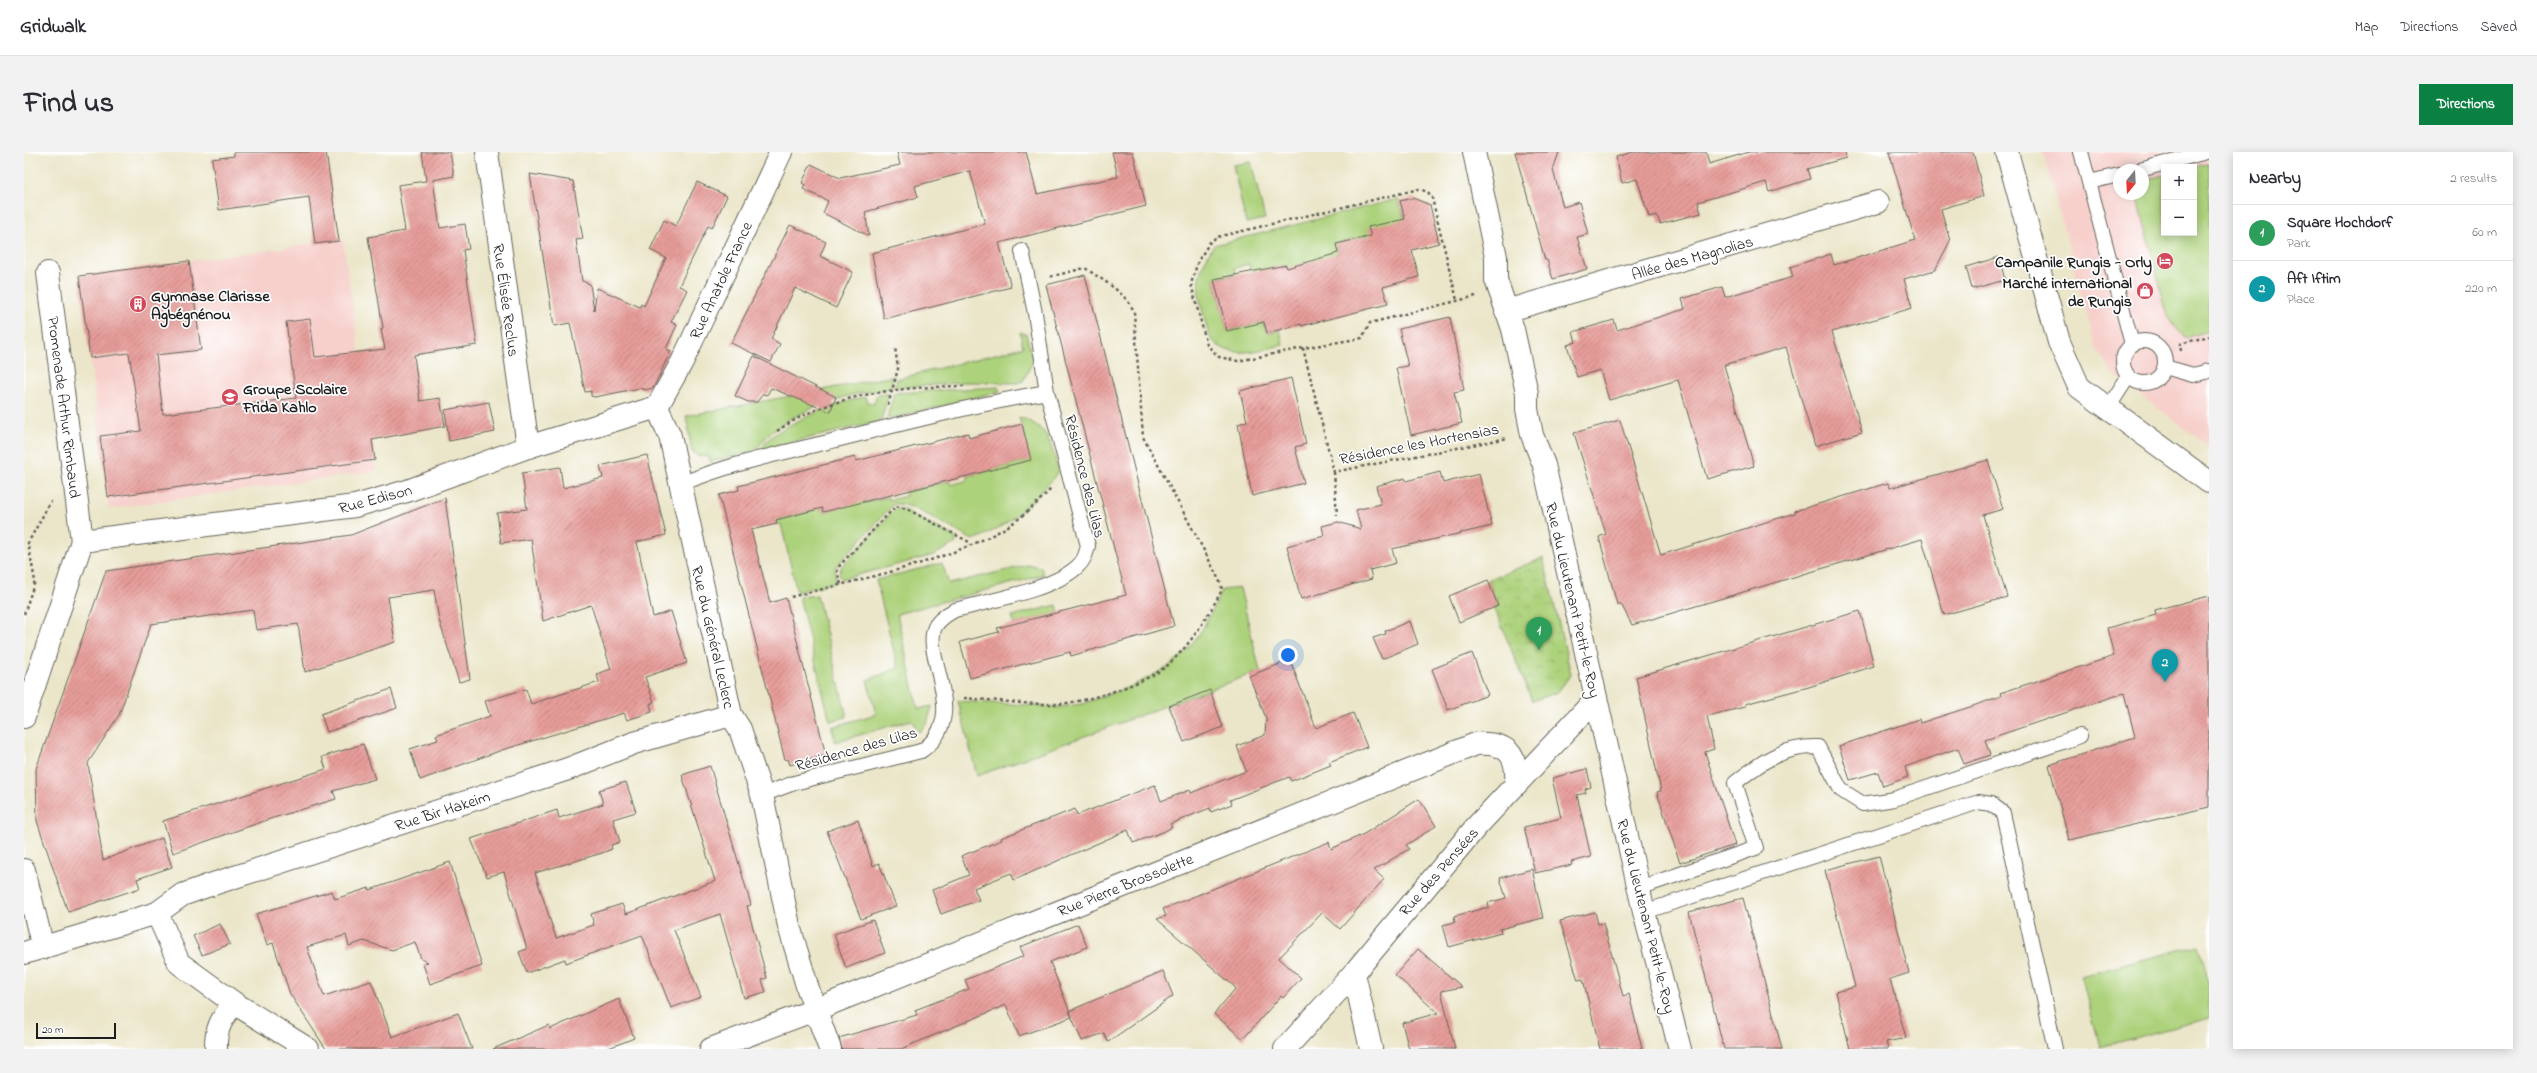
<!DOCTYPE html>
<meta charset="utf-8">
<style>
body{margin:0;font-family:"Indie Flower",sans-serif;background:#f2f2f3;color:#2b2b33}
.controls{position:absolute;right:12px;top:12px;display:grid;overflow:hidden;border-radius:0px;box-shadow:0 2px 10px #0003}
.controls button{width:36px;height:36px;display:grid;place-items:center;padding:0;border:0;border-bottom:1px solid #e1e1e2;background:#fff;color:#2b2b33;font:20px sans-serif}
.compass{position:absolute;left:2089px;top:12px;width:36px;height:36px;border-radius:50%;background:#fff;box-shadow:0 2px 10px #0003;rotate:198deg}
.scale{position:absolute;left:12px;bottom:10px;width:80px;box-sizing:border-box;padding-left:4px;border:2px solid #1c1c1c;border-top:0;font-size:11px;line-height:14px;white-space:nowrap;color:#1c1c1c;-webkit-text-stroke:3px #fff;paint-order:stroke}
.you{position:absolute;left:1264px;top:503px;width:14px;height:14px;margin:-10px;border:3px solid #fff;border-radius:50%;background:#1a73e8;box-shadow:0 0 0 6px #1a73e833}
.badge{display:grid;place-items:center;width:26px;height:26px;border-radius:50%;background:#0b8043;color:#fff;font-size:13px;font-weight:700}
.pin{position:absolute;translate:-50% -33px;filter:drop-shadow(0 1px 2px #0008)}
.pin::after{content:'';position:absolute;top:21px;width:14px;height:12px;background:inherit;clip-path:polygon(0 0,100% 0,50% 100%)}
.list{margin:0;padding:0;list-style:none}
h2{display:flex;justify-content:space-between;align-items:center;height:52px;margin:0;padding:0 16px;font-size:17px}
h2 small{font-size:13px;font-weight:400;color:#7c7c81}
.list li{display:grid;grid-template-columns:26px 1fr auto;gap:12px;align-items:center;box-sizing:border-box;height:56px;padding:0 16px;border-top:1px solid #e1e1e2}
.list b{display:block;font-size:15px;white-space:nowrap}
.list p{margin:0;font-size:13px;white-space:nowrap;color:#7c7c81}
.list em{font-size:13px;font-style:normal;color:#7c7c81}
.map{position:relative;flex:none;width:2185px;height:897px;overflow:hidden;border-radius:0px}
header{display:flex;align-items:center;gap:24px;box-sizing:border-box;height:56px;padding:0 20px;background:#fff;border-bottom:1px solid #e1e1e2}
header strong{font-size:19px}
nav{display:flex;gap:22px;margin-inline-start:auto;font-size:14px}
.intro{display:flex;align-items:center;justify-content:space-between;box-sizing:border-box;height:96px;padding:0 24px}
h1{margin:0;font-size:28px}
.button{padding:10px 18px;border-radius:0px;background:#0b8043;color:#fff;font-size:14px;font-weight:700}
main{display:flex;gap:24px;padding:0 24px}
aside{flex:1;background:#fff;border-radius:0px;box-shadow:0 2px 10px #0003}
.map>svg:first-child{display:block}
.built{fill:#f7d0cc;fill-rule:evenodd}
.grass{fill:#add27b;stroke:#64774c}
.park{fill:url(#park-crowns);stroke:#64774c}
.building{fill:url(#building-hatch)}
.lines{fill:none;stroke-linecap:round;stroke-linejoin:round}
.service-casing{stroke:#646359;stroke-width:16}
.pedestrian-casing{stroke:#646359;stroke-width:24}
.minor-casing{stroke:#646359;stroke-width:24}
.secondary-casing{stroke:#646359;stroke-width:24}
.path{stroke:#646359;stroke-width:2.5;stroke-dasharray:3 3;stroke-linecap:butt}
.service{stroke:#fff;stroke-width:14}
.pedestrian{stroke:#fff;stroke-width:22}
.minor{stroke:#fff;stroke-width:22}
.secondary{stroke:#fff;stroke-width:22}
.labels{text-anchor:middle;stroke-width:3.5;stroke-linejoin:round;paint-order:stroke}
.street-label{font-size:16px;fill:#1c1c1c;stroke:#fff}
.poi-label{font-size:16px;font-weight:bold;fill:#1c1c1c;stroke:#fff;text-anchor:end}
</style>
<header>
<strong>Gridwalk</strong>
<nav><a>Map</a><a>Directions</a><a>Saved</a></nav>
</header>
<div class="intro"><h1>Find us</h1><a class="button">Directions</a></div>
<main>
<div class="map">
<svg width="2185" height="897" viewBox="0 0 2185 897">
<defs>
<pattern id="park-crowns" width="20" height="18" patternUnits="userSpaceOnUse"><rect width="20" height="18" fill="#add27b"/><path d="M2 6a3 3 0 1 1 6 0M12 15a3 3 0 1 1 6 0" fill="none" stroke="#94b46a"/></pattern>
<pattern id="building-hatch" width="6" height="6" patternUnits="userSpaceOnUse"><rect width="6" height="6" fill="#e79d9a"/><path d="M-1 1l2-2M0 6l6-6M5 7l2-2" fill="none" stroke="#ba7f7d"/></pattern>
</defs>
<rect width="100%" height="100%" fill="#fff"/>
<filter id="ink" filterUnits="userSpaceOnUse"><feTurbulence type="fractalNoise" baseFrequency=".025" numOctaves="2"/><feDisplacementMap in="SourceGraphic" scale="8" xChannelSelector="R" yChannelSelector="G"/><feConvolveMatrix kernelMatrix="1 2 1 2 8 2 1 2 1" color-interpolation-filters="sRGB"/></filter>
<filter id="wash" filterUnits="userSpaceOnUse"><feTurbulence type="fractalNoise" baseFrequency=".012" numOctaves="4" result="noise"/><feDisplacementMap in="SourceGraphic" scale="16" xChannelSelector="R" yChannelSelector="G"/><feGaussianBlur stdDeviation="0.9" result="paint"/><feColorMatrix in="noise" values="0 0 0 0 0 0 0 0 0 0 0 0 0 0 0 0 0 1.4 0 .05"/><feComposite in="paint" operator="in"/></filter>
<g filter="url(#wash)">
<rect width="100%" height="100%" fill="#ebe6c9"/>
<g class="built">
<path d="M2019 0H2185V295L2089 222 2072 196ZM2140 15H2170V81H2140ZM2095 18H2119V42H2095Z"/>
<polygon points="319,88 352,319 85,357 66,207 176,192 165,109"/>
</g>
<g class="grass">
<polygon points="1227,10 1241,67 1222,71 1209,13"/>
<polygon points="2185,11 2185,179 2161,186 2144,166 2113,42 2119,42 2119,28 2140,23 2140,81 2170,81 2170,15"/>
<path d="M1374 47 1382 72 1312 92 1314 101 1264 121 1261 113 1227 121 1225 112 1211 116 1212 122 1190 127 1203 179 1239 170 1243 181 1256 178 1259 193C1233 198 1203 210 1185 184 1175 142 1165 132 1190 93Z"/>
<polygon points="996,180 1002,182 1009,209 999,229 993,231 944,230 871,236 873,227 999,195"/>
<polygon points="870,224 867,236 827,243 789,256 764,268 744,283 731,299 686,310 686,305 675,304 668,300 662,264"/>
<polygon points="974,235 976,239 974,240 866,267 863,266 870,241"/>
<path d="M865 241 857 269 739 297C740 277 822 248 841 245L843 250 850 252 853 243Z"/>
<path d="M995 265C1027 276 1025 290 1035 319 1011 349 985 375 949 388 932 380 886 349 870 352L815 411 811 416 812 430 773 440 757 372H753L752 368 798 356 799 360 817 355 839 346 840 351 864 345 865 348 882 344 881 340 925 329 927 333 944 328V324L1006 308Z"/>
<polygon points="871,357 878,357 931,385 932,391 910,403 818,427 815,423 817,415"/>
<polygon points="918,411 925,432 1004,413 1017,415 1019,423 873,462 894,557 908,554 903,572 895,580 887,568 811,590 808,575 852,562 843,528 874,516 852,428"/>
<polygon points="1216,436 1236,519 953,624 934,549 1035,555 1058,552 1108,534 1141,517 1161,501 1178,478 1199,438"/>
<polygon points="793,443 823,565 806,569 775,445"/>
<polygon points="1033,453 1035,461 990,472 988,464"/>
<polygon points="2175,793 2185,831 2185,866 2076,895 2057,824"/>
</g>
<polygon class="park" points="1519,406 1547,522 1534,540 1508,549 1470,455 1474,454 1464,428"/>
<g id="blocks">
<g class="building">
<polygon points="210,0 302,0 315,89 291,92 285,45 195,58 188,7 210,4"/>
<polygon points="398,0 426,0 430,24 409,28 416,76 441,72 445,97 439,98 453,193 390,203 396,249 416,246 421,274 348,288 351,308 84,345 76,284 117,279 105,201 66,206 55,124 165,109 177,198 132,203 139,262 272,246 262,170 286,167 291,205 361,197 357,177 359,176 344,85 381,79 374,33 402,29"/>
<polygon points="873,0 1002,0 1013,42 1094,25 1088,0 1109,0 1122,54 975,91 987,135 860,167 848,101 961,72 946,19 891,34 894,45 841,60 845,84 799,61 804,49 779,37 781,33 778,31 787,12 816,26 876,13"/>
<polygon points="1491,0 1535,0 1529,18 1539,55 1555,50 1564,82 1553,85 1563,117 1529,127 1523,108 1521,108"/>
<polygon points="1609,0 1682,0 1685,12 1725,0 1821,0 1822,6 1783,17 1786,27 1745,40 1742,30 1674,50 1677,61 1636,72 1633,63 1625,65 1613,27 1598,31 1592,5"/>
<polygon points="1865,0 1949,0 1960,44 1917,57 1926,89 1911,118 1880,127 1888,156 1808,180 1838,280 1791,294 1762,195 1728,205 1700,213 1730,314 1683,327 1654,228 1585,248 1576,218 1553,225 1543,193 1552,190 1549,180 1590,168 1593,178 1661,157 1658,147 1674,142 1698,135 1701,145 1769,125 1766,115 1807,102 1810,113 1891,88"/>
<polygon points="506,22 549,29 559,87 552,88 558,129 566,132 570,158 573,136 616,155 617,152 620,154 642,106 626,98 640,68 652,74 673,30 703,44 688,76 684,74 655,134 663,138 647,170 653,173 642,197 647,199 629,236 621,238 616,236 571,245 567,244 567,239 561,240 546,171 530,174"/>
<polygon points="1389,46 1406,53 1415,91 1388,98 1395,125 1359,135 1364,152 1277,174 1277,172 1243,181 1240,170 1203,179 1190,127 1262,113 1263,116 1314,101 1312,92 1347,84 1344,75 1381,67 1376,49"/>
<polygon points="766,73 802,90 796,104 829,120 812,156 771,136 747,187 756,192 747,210 707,191"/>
<polygon points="1975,105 1981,128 1948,137 1942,115"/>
<polygon points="1061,123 1150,474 1047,504 1046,500 946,526 936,490 975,480 973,476 1102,443 1022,133"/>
<polygon points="1426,165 1440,238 1430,240 1438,271 1387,283 1372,216 1384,214 1375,177"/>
<polygon points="730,204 812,245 806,260 747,236 743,243 739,242 733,250 724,250 711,244"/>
<polygon points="1267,226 1282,292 1271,295 1280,331 1228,344 1214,272 1223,269 1216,239"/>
<polygon points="465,250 471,280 425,289 421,258"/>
<polygon points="1596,268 1637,403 1771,361 1771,359 1864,331 1866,336 1964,308 1979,357 1959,363 1983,445 1920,463 1898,387 1608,473 1597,452 1593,452 1575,385 1582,382 1550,281"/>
<polygon points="998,272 1007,308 799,360 798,356 752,368 753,372 727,378 746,451 762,446 802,603 766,613 764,607 761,608 695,343 715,338 714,334 831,305 832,309 944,281 945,286"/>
<polygon points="623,303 642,383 613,390 629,465 647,459 663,511 621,525 630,550 626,552 628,560 603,568 600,561 478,598 396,628 386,597 414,588 412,583 466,564 461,549 502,537 507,552 575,530 573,522 587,517 567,453 519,469 507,387 477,391 473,361 503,357 498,321 536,315 539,336 579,326 576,314"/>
<polygon points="1416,320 1419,331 1455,322 1468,374 1368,397 1372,411 1346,418 1348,427 1277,447 1263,394 1300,384 1298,374 1314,370 1337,377 1332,358 1357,352 1352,334 1381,326 1382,329"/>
<polygon points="421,346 446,527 435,530 415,468 410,438 364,445 371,490 281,520 274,472 232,478 229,458 127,472 95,563 64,611 79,708 138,686 148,715 113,727 116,736 44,760 13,669 12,617 82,419 327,383"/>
<polygon points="1464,428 1474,454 1435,470 1425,444"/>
<polygon points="2185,444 2185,655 2045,688 2025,613 2111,585 2100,541 1961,588 1966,603 1940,612 1934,596 1881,615 1884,625 1859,634 1854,620 1826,628 1815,594 1895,567 1896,571 1946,555 1977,544 1976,541 2090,504 2083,476 2132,463 2131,458"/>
<polygon points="1836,459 1850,514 1785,535 1721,552 1721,555 1683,564 1690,597 1681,600 1711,693 1656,711 1633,640 1637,639 1612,525"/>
<polygon points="1386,469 1394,492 1358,507 1349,486 1362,482 1361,479"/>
<polygon points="1448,501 1464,543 1424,558 1408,517"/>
<polygon points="1266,508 1292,576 1329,561 1343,595 1305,610 1307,613 1267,629 1265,625 1206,648 1208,652 1187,660 1186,656 1146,672 1148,675 1139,680 1109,691 1104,678 990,728 987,721 950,736 955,748 917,762 908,738 945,723 937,704 978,688 977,686 1051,657 1053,663 1131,633 1137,649 1166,638 1167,641 1222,619 1213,594 1241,583 1242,566 1225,524"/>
<polygon points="367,537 373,556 303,580 297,562"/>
<polygon points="1186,538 1199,575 1160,590 1145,554"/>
<polygon points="339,592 351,627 309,639 312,647 246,667 149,701 139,669 302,617 298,605"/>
<polygon points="686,614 727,753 723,754 743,826 738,828 742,840 720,846 696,762 650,778 677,845 647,856 618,783 542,811 541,807 503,821 495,800 503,797 480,720 463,725 447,687 533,658 535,666 579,652 575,638 602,630 612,660 589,667 596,690 587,693 588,697 578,701 511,721 532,786 570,773 567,762 598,752 602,762 691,729 658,623"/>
<polygon points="1563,617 1567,635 1561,637 1562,641 1553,643 1567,705 1547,710 1548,713 1511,721 1500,675 1537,666 1528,626"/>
<polygon points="1395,647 1412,674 1382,693 1385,697 1350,718 1360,727 1316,777 1298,761 1255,806 1277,826 1259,846 1257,844 1219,887 1190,862 1212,836 1133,767 1142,764 1139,757 1305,690 1307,697 1340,682"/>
<polygon points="834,668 849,714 855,711 872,754 837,767 803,679"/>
<polygon points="1855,704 1885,821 1866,827 1882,886 1862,890 1864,897 1826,897 1812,840 1831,835 1801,718"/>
<polygon points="426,710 458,814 406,832 399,812 404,810 397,807 391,790 368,798 340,789 325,794 322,783 283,795 300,844 347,829 368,885 434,861 448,897 302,897 266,842 249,791 243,793 232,762 308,739 311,747 345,736 346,738"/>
<polygon points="1508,717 1519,766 1476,777 1477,781 1425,795 1419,773 1431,770 1430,764 1465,755 1464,751 1482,746 1476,726"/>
<polygon points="1719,746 1758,897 1700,897 1665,760"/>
<polygon points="1571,760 1574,772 1579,771 1599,844 1605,842 1618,897 1576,897 1559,827 1554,828 1536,769"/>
<polygon points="849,768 861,801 822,816 810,782"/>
<polygon points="196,772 206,792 178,803 169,784"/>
<polygon points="1054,772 1063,795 1026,810 1048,865 995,884 982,853 877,897 818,897 815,886 893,863 891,858 945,837 941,828 1000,804 996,795"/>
<polygon points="1394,797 1438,835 1417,839 1431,897 1385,897 1378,871 1414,861 1371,823"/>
<polygon points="1139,819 1149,844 1084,890 1080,881 1058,889 1045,859"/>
<polygon points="595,847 610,886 600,890 582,897 469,897 525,873 526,877"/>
</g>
</g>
</g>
<g filter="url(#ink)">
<use href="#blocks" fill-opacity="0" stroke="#646359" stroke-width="1"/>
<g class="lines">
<defs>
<g id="service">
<polyline points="2057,0 2108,192"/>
<polyline points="2116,18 2182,0"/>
<polyline points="2065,30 2095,23"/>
<circle cx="2120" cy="210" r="21"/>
<polyline points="2141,215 2169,223 2185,219"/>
<polyline points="2084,256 2104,225"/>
<path d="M657 332C705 312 757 301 808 289 879 271 950 253 1023 240"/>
<path d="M738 643 770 631 897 599C949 564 895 502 912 473 917 466 923 462 931 458 965 449 1028 438 1053 415 1060 409 1062 402 1064 394L1023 240 1011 161 998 99"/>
<path d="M1615 736 1732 696 1711 631C1737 610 1759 594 1794 595L1817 638 1839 652 1870 647 2056 584"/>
<polyline points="1620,760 1955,650 1967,652 1979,661 2031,897"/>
</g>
<polyline id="pedestrian" points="24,121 58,389"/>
<g id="minor">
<polyline points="463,0 504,295"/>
<polyline points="1450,0 1472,105 1472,128 1489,177 1503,241 1503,257 1508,283 1520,313 1620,760 1656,897"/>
<polyline points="1482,159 1854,50"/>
<polyline points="633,255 646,284 707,563 716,577 738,643 765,774 784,837 806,897"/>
<polyline points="633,255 658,210 757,0"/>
<polyline points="0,565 58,389 331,354 383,339 504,295 633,255"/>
<polyline points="0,718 19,796"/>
<polyline points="133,761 155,811 210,851 284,897"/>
<polyline points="0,801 133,761 158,743 183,734 544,617 610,591 707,563"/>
<polyline points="1330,821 1347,897"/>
<path d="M192 897C191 877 198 866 210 851"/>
<path d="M687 897 793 857 1452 592C1482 590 1494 601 1492 631"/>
<polyline points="1261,897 1330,821 1452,675 1572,547"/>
</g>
<polyline id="secondary" points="1983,0 2035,190 2055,235 2185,330"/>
</defs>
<use href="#service" class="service-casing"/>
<use href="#pedestrian" class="pedestrian-casing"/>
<use href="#minor" class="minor-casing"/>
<use href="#secondary" class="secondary-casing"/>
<g class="path">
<polyline points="1452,144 1346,171 1338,186 1279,196 1310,320 1484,286"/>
<polyline points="1279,196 1214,209 1195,205 1183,193 1167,132 1174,109 1186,90 1193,85 1395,37 1404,40 1408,46 1433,148"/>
<polyline points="2157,199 2156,192 2185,184"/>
<polyline points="864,253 874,217 871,195"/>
<path d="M753 279C808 241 875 235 940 234"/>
<polyline points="1310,320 1313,363"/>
<polyline points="817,432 813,420 816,413 872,354 883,357 947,391"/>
<path d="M767 445C835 427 927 410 986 373 1001 363 1014 350 1027 337"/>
<polyline points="0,462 11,429 4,391 27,349"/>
<path d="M940 546C971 548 1003 553 1034 552 1063 550 1124 531 1145 512 1167 492 1184 464 1198 438L1197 432 1183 404 1119 285 1110 160C1102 140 1078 128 1061 116L1025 125"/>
</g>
<use href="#service" class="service"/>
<use href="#pedestrian" class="pedestrian"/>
<use href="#minor" class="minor"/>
<use href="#secondary" class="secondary"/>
</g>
</g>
<defs>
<symbol id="hotel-disc" viewBox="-11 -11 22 22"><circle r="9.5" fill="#d1495b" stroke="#fff"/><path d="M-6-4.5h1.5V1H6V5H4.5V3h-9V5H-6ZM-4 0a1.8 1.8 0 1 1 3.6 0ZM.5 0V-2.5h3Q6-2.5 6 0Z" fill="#fff"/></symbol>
<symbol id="shop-disc" viewBox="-11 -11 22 22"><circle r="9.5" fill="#d1495b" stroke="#fff"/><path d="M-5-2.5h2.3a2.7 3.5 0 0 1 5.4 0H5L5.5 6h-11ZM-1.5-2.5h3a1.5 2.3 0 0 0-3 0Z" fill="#fff"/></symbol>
<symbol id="building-disc" viewBox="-11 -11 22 22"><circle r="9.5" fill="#d1495b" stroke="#fff"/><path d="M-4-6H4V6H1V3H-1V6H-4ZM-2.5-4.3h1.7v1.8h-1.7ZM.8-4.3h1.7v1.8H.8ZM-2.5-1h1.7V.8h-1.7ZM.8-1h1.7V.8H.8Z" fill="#fff"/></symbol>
<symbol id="school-disc" viewBox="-11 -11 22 22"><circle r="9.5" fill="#d1495b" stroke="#fff"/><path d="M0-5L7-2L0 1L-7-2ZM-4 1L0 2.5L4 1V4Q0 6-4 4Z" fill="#fff"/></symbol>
</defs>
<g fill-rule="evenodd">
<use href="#hotel-disc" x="2131" y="99" width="20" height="20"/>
<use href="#shop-disc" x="2111" y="129" width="20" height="20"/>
<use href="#building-disc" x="104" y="142" width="20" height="20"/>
<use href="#school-disc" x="196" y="235" width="20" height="20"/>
</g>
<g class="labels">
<g class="street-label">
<text transform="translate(1668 105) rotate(-16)" y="6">Allée des Magnolias</text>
<text transform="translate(696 128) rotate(-65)" y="6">Rue Anatole France</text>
<text transform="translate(483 148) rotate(82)" y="6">Rue Élisée Reclus</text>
<text transform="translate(41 255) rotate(83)" y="6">Promenade Arthur Rimbaud</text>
<text transform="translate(1395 291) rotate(-11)" y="6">Résidence les Hortensias</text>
<text transform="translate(1062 324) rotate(76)" y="6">Résidence des Lilas</text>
<text transform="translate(351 346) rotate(-15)" y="6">Rue Edison</text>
<text transform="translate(1550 448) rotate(77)" y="6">Rue du Lieutenant Petit-le-Roy</text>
<text transform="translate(690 485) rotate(77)" y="6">Rue du Général Leclerc</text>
<text transform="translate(832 596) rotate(-16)" y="6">Résidence des Lilas</text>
<text transform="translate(418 658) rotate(-18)" y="6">Rue Bir Hakeim</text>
<text transform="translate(1414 719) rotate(-49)" y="6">Rue des Pensées</text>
<text transform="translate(1101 732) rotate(-22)" y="6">Rue Pierre Brossolette</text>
<text transform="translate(1623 764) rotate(76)" y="6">Rue du Lieutenant Petit-le-Roy</text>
</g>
<g class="poi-label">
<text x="2128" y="115">Campanile Rungis - Orly</text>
<text x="2108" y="136">Marché international<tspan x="2108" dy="18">de Rungis</tspan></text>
<text x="127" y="149" text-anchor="start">Gymnase Clarisse<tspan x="127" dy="18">Agbégnénou</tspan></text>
<text x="219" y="242" text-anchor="start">Groupe Scolaire<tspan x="219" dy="18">Frida Kahlo</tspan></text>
</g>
</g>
</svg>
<div class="controls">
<button>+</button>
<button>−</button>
</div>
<svg class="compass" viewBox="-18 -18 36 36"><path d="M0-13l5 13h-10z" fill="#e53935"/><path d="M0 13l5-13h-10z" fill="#7c7c81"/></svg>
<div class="scale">20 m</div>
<div class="you"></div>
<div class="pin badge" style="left:1515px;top:498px;background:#2e9e5b">1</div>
<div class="pin badge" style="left:2141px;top:530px;background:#0f9aa8">2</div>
</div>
<aside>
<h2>Nearby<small>2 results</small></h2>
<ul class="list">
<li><span class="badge" style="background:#2e9e5b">1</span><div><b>Square Hochdorf</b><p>Park</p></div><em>60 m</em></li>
<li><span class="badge" style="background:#0f9aa8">2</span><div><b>Aft Iftim</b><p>Place</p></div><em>220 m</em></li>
</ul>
</aside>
</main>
